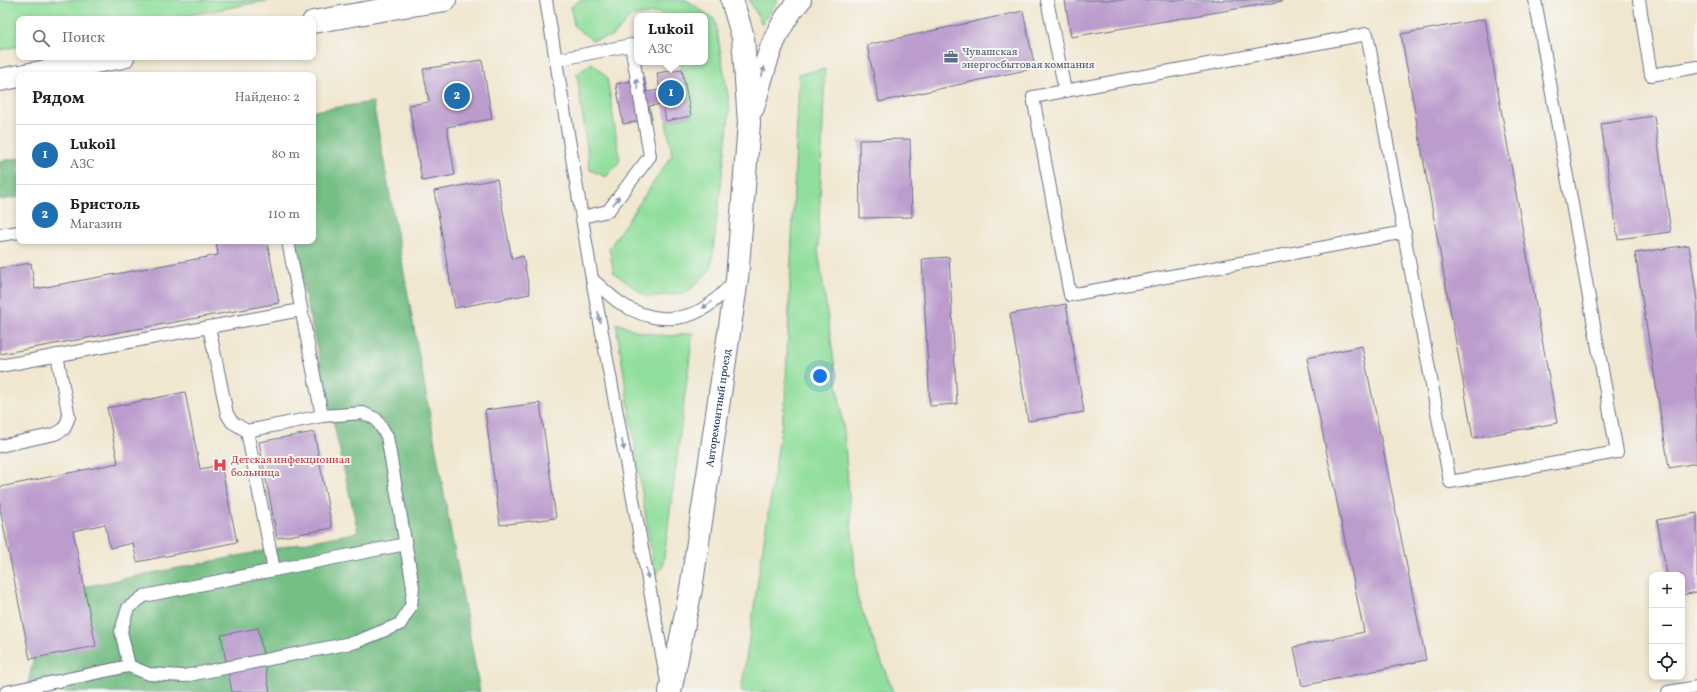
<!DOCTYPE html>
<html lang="ru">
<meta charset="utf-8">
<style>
body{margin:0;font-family:Vollkorn,serif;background:#f6f6f6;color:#202124}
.controls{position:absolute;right:12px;bottom:12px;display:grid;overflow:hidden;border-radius:8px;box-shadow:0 2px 6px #0003}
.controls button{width:36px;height:36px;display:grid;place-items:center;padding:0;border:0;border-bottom:1px solid #e0e0e0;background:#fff;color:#202124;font:20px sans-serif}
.you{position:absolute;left:820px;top:376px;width:14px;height:14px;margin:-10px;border:3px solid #fff;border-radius:50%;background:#1a73e8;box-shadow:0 0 0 6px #1a73e833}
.badge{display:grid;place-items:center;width:26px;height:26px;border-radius:50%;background:#1f6fb2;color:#fff;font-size:13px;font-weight:700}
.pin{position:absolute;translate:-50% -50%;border:2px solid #fff;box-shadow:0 1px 4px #0006}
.popup{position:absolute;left:634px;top:13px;width:74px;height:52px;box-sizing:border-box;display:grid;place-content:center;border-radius:8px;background:#fff;filter:drop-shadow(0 1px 3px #0005);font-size:13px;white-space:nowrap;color:#757577}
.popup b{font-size:15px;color:#202124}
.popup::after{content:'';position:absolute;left:50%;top:100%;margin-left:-8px;border:8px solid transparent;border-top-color:#fff}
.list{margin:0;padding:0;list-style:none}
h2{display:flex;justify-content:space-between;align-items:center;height:52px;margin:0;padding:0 16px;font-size:17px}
h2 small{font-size:13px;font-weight:400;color:#757577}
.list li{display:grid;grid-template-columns:26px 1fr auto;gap:12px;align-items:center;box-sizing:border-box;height:60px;padding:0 16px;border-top:1px solid #e0e0e0}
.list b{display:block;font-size:15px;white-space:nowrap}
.list p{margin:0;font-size:13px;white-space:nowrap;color:#757577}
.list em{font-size:13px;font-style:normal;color:#757577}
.icon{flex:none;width:22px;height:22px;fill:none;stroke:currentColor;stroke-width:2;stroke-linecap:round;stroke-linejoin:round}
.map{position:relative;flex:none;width:1697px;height:692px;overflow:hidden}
.search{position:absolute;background:#fff;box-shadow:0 2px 6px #0003;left:16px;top:16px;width:300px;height:44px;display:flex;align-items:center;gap:10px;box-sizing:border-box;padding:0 14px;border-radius:8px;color:#757577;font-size:15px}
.panel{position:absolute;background:#fff;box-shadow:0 2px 6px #0003;left:16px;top:72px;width:300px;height:172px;border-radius:8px}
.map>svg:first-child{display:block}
.green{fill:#92df9d;stroke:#56877e}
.forest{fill:#75be84;stroke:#487671}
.building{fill:#bb9ccd}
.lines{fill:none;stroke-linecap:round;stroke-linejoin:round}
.lane-casing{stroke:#666f86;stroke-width:14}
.secondary-casing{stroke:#666f86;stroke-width:24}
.lane{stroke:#fff;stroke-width:12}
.secondary{stroke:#fff;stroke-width:22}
.oneway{fill:#8d97ae}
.labels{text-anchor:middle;stroke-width:4;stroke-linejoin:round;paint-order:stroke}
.service-label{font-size:11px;fill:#4e5e75;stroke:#f6f6f2;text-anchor:start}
.street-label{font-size:11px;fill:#1b2f5e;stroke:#f6f6f2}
.health-label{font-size:11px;fill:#be3a42;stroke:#f6f6f2;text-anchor:start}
</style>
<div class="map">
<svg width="1697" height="692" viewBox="0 0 1697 692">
<rect width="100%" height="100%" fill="#f6f6f2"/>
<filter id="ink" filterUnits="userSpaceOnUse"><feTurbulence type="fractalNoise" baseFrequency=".025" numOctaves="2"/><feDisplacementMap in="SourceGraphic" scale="8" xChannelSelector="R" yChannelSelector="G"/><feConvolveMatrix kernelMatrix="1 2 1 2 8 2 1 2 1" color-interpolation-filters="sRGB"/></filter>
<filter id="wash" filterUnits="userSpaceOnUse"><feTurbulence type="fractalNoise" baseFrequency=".012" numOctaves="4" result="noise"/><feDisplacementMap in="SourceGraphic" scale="16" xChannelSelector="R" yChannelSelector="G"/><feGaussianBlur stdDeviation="0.9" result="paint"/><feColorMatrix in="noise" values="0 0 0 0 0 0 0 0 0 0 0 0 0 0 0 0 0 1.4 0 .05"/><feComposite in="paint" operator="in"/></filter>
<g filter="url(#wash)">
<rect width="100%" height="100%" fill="#f1e7d0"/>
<g class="green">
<polygon points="0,0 271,0 168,19 19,19 19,46 0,50"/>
<polygon points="580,0 687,0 715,20 730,108 711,269 687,293 647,297 614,273 609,248 672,155 666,121 691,116 681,62 705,62 705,16 662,16 657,12 630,17 613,36 592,40 574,26 571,7"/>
<polygon points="749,0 778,0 762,24"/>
<polygon points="592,63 607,77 620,161 606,177 590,170 577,74"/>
<polygon points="825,69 818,249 844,432 857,597 893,692 741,692 785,402 799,74"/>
<polygon points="616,323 640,332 669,336 693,333 663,566 655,577"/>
</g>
<g class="forest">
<polygon points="373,102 480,692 26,692 48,594 358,532 293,241 313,241 313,111"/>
<polygon points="19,158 19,197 0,200 0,161"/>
</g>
<g id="blocks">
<g class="building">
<polygon points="1065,0 1283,0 1283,1 1071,37"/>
<polygon points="1023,11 1035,68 879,102 867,45"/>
<polygon points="1485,19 1557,423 1473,438 1401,34"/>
<polygon points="482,60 492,119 447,127 455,175 422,181 409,105 429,102 423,69"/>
<polygon points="682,69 691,116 666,121 663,104 649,106 652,119 623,124 616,84 644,78 647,92 660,90 657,73"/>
<polygon points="1654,116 1671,232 1618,239 1601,124"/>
<polygon points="910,139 912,217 860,218 859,140"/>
<polygon points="497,179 512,259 523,256 530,294 455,308 434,191"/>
<polygon points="216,241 267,241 279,303 0,354 0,268 31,263 35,289 218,255"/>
<polygon points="1689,245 1697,300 1697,463 1669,468 1635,253"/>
<polygon points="949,257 957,404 930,406 922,259"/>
<polygon points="1066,304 1084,412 1028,421 1010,314"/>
<polygon points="1362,346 1426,660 1302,686 1294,647 1364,632 1307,358"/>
<polygon points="185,392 200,469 221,465 237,542 137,562 133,543 110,548 105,524 73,531 96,646 30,659 0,509 0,487 118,463 107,408"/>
<polygon points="540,403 556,518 500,525 485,410"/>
<polygon points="314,432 332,528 277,538 259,442"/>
<polygon points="1697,513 1697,592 1682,595 1682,575 1667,575 1657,520"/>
<polygon points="258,628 270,692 232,692 221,635"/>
</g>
</g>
</g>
<g filter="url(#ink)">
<use href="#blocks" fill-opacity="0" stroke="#666f86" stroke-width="1"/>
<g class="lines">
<defs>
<g id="lane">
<polyline points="546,0 592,279 667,682"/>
<polyline points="1047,0 1065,91"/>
<polyline points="1639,0 1651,75 1697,67"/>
<polyline points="556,60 631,45 650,156 608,211 582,217"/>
<polyline points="1405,232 1070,295 1033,97 1367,34 1450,482 1617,452 1535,0"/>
<polyline points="0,235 19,232"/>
<path d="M592 279C601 287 610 296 620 303 647 321 681 325 709 305 719 298 727 288 736 280"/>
<polyline points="209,327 227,414 232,422 247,431"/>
<polyline points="0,366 301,310"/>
<polyline points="0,446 55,434 64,429 69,417 57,355"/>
<polyline points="274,570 406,544"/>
<polyline points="129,666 149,674 184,676 356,642 400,624 411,606 413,587 387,436 376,419 363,413 322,416"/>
<polyline points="6,692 129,666 121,631 128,608 144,596 274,570 247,431 322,416 288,241"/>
<polyline points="1668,692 1697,687"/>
</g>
<g id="secondary">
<polyline points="313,22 410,5 445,0"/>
<polyline points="25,75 123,57"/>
<polyline points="0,80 19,76"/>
<path d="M753 108C764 70 772 30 800 0"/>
<path id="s1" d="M670 692 691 589 737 279 749 123 743 37 732 0"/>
</g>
</defs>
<use href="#lane" class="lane-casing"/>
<use href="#secondary" class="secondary-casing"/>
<use href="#lane" class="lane"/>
<use href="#secondary" class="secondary"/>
</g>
<defs><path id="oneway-solid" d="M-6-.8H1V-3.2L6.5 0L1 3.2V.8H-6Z"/></defs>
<g class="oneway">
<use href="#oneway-solid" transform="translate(763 72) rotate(-74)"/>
<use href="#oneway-solid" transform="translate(637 84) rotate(-100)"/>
<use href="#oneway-solid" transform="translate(616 201) rotate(-53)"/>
<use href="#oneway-solid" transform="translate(707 305) rotate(146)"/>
<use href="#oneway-solid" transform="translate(599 317) rotate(79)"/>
<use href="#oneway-solid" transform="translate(623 445) rotate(79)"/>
<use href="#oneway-solid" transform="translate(647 573) rotate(79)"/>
</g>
</g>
<defs>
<symbol id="office-bare" viewBox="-9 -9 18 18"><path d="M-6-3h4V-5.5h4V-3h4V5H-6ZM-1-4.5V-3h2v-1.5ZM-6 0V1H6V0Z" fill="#5c6f8a" stroke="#f6f6f2" stroke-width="2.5" paint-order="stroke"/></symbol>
<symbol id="hospital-bare" viewBox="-9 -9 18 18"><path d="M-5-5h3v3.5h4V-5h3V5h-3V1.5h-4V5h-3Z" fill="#e0444e" stroke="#f6f6f2" stroke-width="2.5" paint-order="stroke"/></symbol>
</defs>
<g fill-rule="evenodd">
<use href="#office-bare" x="941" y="47" width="20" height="20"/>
<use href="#hospital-bare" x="210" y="455" width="20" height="20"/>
</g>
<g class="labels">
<g class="service-label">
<text x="962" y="55">Чувашская<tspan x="962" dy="13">энергосбытовая компания</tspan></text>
</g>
<g class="street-label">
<text dy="4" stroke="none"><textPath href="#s1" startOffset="288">Авторемонтный проезд</textPath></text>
</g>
<g class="health-label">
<text x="231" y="463">Детская инфекционная<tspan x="231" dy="13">больница</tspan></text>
</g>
</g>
</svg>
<div class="controls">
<button>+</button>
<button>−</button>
<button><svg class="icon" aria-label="locate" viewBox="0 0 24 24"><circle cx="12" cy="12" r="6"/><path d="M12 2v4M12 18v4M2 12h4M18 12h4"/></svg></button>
</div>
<div class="you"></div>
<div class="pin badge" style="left:671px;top:93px">1</div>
<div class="popup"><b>Lukoil</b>АЗС</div>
<div class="pin badge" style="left:457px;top:96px">2</div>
<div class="search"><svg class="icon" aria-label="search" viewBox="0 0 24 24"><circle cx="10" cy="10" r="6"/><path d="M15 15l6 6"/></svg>Поиск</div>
<section class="panel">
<h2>Рядом<small>Найдено: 2</small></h2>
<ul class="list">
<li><span class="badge">1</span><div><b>Lukoil</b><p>АЗС</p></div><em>80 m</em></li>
<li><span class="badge">2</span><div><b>Бристоль</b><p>Магазин</p></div><em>110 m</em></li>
</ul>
</section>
</div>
